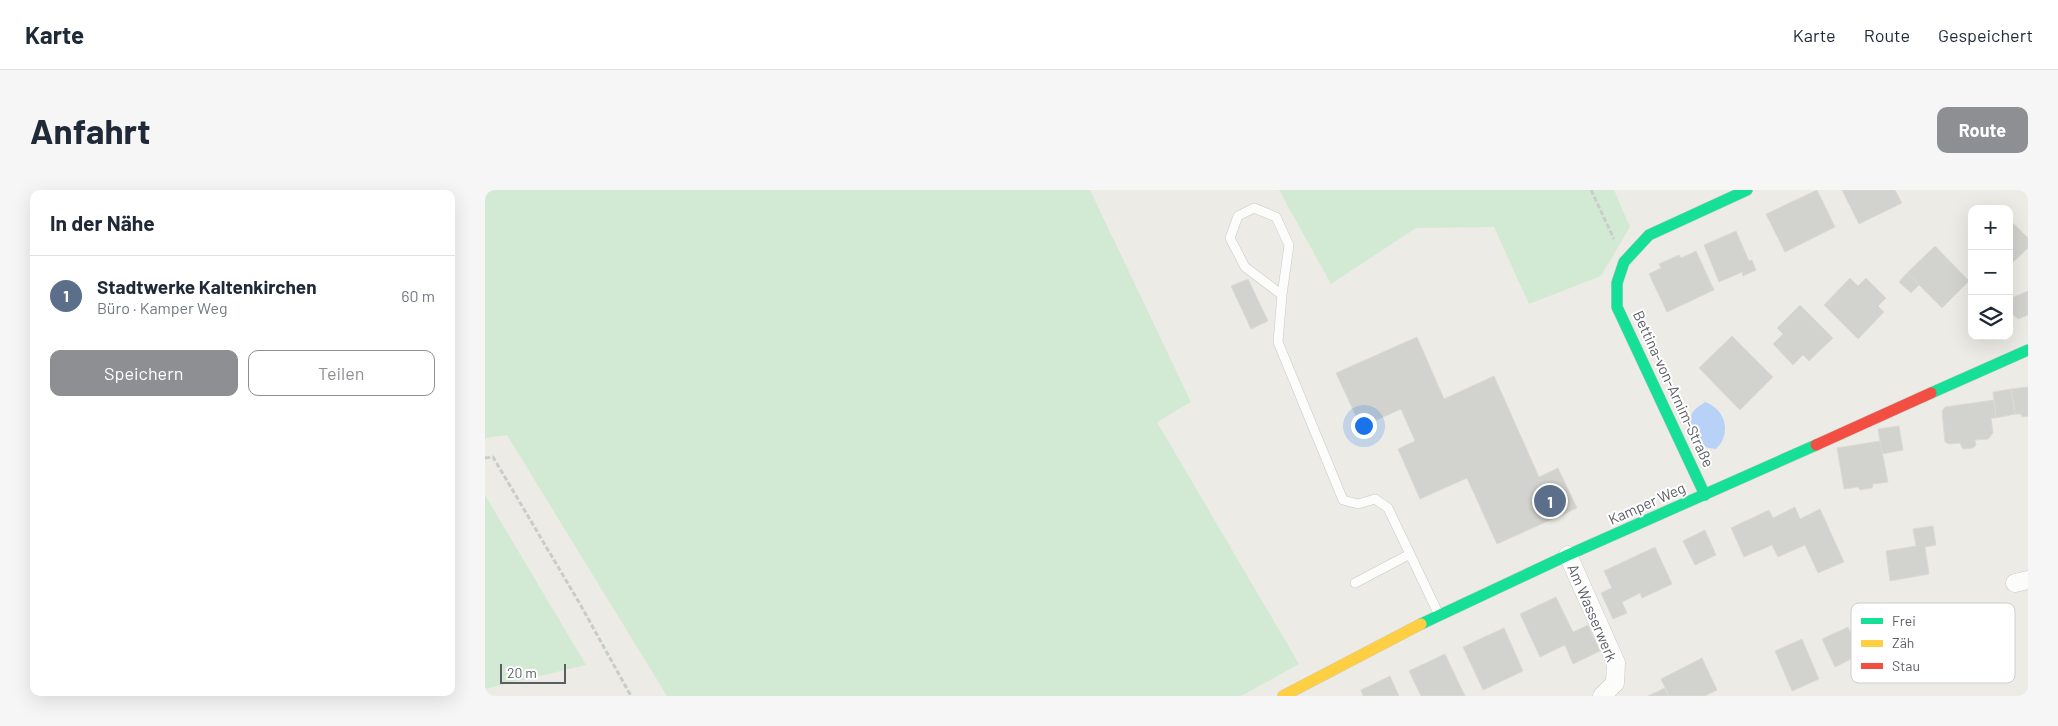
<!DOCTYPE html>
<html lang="de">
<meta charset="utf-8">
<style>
body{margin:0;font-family:Barlow,sans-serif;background:#f6f6f7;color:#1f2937}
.controls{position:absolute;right:15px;top:15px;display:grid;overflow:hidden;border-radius:10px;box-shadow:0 5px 20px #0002}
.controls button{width:45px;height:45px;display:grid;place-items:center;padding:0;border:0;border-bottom:1px solid #e0e1e3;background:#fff;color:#1f2937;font:25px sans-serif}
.scale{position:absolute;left:15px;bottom:12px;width:66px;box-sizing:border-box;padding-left:5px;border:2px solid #5b5d65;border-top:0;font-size:14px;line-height:18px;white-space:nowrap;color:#5b5d65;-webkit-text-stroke:4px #fff;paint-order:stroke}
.you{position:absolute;left:878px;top:235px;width:18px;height:18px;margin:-12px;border:4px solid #fff;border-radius:50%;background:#1a73e8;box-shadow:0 0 0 8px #1a73e833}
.badge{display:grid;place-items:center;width:32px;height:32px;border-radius:50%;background:#8e8f92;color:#fff;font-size:16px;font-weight:700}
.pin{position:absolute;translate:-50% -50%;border:2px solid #fff;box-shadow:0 1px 5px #0006}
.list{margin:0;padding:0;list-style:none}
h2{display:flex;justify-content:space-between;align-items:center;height:65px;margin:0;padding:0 20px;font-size:21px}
h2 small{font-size:16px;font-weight:400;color:#747a83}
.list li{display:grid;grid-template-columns:32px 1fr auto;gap:15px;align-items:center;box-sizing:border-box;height:80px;padding:0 20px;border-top:1px solid #e0e1e3}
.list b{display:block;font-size:19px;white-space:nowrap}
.list p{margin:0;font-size:16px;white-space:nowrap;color:#747a83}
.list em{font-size:16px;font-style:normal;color:#747a83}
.actions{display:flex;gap:10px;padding:15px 20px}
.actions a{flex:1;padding:11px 0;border:1px solid #8e8f92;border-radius:10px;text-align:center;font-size:18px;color:#8e8f92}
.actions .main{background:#8e8f92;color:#fff}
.icon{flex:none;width:28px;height:28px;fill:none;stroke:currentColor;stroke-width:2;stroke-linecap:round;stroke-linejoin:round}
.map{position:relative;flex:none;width:1543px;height:506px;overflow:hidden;border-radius:10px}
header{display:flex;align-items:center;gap:30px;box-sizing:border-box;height:70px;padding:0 25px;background:#fff;border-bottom:1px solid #e0e1e3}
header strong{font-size:24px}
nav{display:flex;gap:28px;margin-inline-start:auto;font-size:18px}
.intro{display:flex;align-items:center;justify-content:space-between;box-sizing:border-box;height:120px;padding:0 30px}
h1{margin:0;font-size:35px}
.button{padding:12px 22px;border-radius:10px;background:#8e8f92;color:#fff;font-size:18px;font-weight:700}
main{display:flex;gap:30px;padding:0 30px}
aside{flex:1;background:#fff;border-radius:10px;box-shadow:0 5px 20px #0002}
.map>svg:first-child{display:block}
.green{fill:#d2ead3}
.water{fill:#b8d2f7}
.building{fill:#d2d2ce;stroke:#dcdad4}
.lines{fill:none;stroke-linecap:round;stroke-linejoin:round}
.lane-casing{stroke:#c8c9c8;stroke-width:10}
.street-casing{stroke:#c8c9c8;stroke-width:19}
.fast-casing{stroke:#cacaca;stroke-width:12}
.slow-casing{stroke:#cacaca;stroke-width:12}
.jam-casing{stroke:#cacaca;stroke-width:12}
.path{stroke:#c8ccca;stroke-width:3;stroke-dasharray:5 2.5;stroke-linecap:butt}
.lane{stroke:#fcfcfb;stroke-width:9}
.street{stroke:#fcfcfb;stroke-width:18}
.fast{stroke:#16e098;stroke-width:11}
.slow{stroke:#ffcf43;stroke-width:11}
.jam{stroke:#f24e42;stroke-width:11}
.labels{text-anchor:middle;stroke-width:4;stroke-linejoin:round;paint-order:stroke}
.street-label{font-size:15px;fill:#5b5d65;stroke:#fff}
.key{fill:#fff;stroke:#ceced1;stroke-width:1}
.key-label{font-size:14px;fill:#5b5d65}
</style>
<header>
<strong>Karte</strong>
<nav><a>Karte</a><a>Route</a><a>Gespeichert</a></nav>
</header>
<div class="intro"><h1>Anfahrt</h1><a class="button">Route</a></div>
<main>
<aside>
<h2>In der Nähe<small></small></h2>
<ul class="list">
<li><span class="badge" style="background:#5c6f8a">1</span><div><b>Stadtwerke Kaltenkirchen</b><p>Büro · Kamper Weg</p></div><em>60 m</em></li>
</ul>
<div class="actions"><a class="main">Speichern</a><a>Teilen</a></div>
</aside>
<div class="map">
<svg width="1543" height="506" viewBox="0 0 1543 506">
<rect width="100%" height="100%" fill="#ecebe5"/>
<g class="green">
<polygon points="0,0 605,0 706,212 672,232 814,474 756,506 182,506 22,245 0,248"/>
<polygon points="794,0 1129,0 1145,37 1116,86 1044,114 1009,37 931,38 846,94"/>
<polygon points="0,305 101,475 0,499"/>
</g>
<path class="water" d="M1220 212C1241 219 1247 244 1231 259 1224 258 1217 257 1212 252 1208 247 1204 232 1206 226 1208 219 1215 216 1220 212Z"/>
<g class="building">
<polygon points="1332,0 1350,37 1300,62 1281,24"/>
<polygon points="1357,0 1410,0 1417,13 1374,34"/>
<polygon points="1524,29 1543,48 1543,58 1524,76"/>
<polygon points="1251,41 1264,71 1267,70 1271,80 1258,86 1257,82 1234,92 1219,55"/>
<polygon points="1450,56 1484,91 1457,118 1422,83"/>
<polygon points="1211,61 1229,100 1182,122 1164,84 1176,78 1174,74 1194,65 1196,68"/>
<polygon points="1422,83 1434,95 1426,103 1414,92"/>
<polygon points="1365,88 1373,96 1381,88 1401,108 1393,116 1399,122 1373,149 1339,115"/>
<polygon points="763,89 783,131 766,139 746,96"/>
<polygon points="1543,101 1543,125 1533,129 1524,121 1524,109"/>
<polygon points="1315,115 1348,148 1324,171 1318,165 1308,175 1288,154 1298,144 1292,138"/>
<polygon points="1247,146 1288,187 1255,220 1214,178"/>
<polygon points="932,147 959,209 1009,186 1054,287 1073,278 1092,318 1012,354 982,288 935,309 913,259 930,251 916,219 876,237 851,183"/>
<polygon points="1543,197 1543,226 1537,227 1536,224 1530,224 1526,199"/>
<polygon points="1526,199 1530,224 1511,228 1508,202"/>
<polygon points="1509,210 1511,228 1506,228 1508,243 1503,249 1490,250 1491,255 1488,258 1478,259 1475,253 1464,254 1460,252 1457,221 1460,217"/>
<polygon points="1414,236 1418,260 1397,264 1393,239"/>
<polygon points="1395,251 1403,292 1388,294 1387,298 1375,300 1373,297 1359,299 1352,258"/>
<polygon points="1310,317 1315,329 1335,319 1359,372 1333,383 1320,355 1293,367 1287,355 1259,367 1246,338 1284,320 1288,328"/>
<polygon points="1448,336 1451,355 1440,357 1444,384 1405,391 1401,361 1431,356 1428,339"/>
<polygon points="1220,340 1231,365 1210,375 1198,351"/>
<polygon points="1170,357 1187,394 1157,408 1155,403 1137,412 1142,423 1128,429 1116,403 1127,398 1119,381"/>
<polygon points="1071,407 1088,442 1103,435 1115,461 1088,474 1080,455 1055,467 1035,424"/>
<polygon points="1363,437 1376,464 1350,477 1337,449"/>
<polygon points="1019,438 1038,481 998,500 978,457"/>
<polygon points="1317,449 1334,489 1307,501 1290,461"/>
<polygon points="960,464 980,506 936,506 924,481"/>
<polygon points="1217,468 1232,500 1220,506 1184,506 1176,489"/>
<polygon points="905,486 914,506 878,506 876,500"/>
<polygon points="1180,498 1184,506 1163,506"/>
</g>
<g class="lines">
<defs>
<g id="lane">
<polyline points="797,105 804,55 791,27 769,18 753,26 745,48 760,77 797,105 793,152 858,310 873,314 890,309 903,318 954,425"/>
<polyline points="870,393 925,364"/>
</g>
<g id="street">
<polyline points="1083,365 1131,473 1130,493 1117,506"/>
<polyline points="1530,393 1543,390"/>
</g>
<g id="fast">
<polyline points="1446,203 1543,160"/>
<polyline points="1220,305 1132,117 1132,93 1139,72 1164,45 1262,0"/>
<polyline points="936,434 1083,365 1331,255"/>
</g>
<polyline id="slow" points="798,506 936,434"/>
<polyline id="jam" points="1331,255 1446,203"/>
</defs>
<use href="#lane" class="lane-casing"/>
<use href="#street" class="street-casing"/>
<use href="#fast" class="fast-casing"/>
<use href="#slow" class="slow-casing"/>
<use href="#jam" class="jam-casing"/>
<g class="path">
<polyline points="1106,0 1129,49"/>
<polyline points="0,268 8,267 95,414 146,506"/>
</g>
<use href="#lane" class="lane"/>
<use href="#street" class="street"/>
<use href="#fast" class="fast"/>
<use href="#slow" class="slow"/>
<use href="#jam" class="jam"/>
</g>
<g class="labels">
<g class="street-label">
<text transform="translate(1188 199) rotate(65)" y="5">Bettina-von-Arnim-Straße</text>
<text transform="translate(1162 314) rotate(-24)" y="5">Kamper Weg</text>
<text transform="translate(1107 423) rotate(67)" y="5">Am Wasserwerk</text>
</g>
</g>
<rect x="1366" y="413" width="164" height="80" rx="8" class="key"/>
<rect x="1376" y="428" width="22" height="6" fill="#16e098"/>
<rect x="1376" y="450" width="22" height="7" fill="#ffcf43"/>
<rect x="1376" y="473" width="22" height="6" fill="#f24e42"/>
<g class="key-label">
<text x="1407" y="436">Frei</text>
<text x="1407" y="458">Zäh</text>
<text x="1407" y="481">Stau</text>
</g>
</svg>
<div class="controls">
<button>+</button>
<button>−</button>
<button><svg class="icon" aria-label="layers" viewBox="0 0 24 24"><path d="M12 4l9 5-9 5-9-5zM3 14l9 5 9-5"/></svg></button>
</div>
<div class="scale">20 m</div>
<div class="you"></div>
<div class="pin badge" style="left:1065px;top:311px;background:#5c6f8a">1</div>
</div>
</main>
